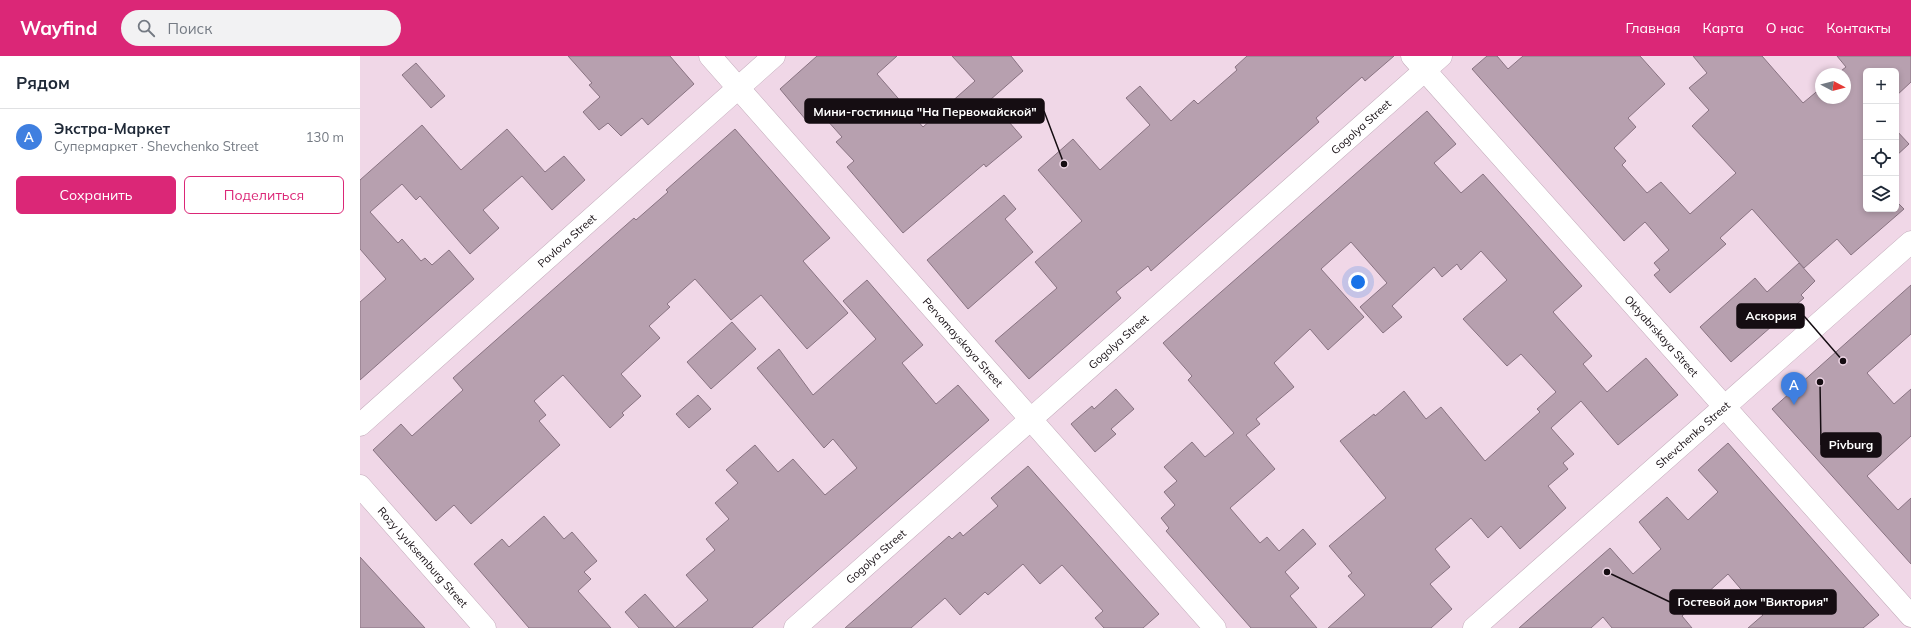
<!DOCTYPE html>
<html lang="ru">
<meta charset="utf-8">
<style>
body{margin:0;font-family:Mulish,sans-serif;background:#f2f2f3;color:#1f2937}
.controls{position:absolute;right:12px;top:12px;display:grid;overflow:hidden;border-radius:6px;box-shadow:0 2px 6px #0003}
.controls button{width:36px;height:36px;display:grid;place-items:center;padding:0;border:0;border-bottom:1px solid #e0e1e3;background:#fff;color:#1f2937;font:20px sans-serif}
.compass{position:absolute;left:1455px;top:12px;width:36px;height:36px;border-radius:50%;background:#fff;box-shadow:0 2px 6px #0003;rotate:97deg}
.you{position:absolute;left:998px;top:226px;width:14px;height:14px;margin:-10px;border:3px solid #fff;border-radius:50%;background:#1a73e8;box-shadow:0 0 0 6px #1a73e833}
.badge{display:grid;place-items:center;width:26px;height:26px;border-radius:50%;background:#db2777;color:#fff;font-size:13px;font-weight:700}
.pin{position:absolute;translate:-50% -33px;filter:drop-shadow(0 1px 2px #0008)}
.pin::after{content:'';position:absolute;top:21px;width:14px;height:12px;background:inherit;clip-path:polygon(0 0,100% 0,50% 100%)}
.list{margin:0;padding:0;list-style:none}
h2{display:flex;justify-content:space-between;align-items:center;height:52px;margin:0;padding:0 16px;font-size:17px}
h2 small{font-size:13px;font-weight:400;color:#747a83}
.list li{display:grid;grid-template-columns:26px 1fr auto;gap:12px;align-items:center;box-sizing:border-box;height:56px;padding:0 16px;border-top:1px solid #e0e1e3}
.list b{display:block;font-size:15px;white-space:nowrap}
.list p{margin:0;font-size:13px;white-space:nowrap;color:#747a83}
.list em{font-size:13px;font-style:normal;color:#747a83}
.actions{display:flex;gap:8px;padding:12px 16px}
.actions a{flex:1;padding:9px 0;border:1px solid #db2777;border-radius:6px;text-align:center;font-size:14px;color:#db2777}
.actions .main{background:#db2777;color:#fff}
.icon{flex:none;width:22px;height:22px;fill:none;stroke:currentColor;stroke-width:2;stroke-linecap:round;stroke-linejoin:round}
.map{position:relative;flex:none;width:1551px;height:572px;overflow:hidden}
header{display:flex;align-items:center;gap:24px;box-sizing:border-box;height:56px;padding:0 20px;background:#db2777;color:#fff}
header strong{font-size:19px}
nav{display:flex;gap:22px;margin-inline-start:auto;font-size:14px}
.search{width:280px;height:36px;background:#f2f2f3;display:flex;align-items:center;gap:10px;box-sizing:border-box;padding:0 14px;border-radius:22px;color:#747a83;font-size:15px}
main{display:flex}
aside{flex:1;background:#fff}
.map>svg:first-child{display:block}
.building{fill:#b7a0af;stroke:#897382}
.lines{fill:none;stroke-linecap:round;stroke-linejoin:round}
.minor-casing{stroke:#c3acbb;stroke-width:23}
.minor{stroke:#fff;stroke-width:22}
.labels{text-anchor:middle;stroke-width:3;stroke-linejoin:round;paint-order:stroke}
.street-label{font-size:11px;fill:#150d12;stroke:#f0d7e7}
.leader{fill:none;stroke:#150d12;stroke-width:1.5}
.callout-dot{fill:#150d12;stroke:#f0d7e7;stroke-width:1.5}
.callout{fill:#150d12;stroke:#150d12;stroke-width:1.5}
.callout-label{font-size:12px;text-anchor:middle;font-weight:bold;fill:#fff}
</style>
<header>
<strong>Wayfind</strong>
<div class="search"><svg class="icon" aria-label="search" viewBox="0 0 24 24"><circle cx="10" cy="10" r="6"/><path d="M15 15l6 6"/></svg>Поиск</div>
<nav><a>Главная</a><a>Карта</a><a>О нас</a><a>Контакты</a></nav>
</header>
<main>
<aside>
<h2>Рядом<small></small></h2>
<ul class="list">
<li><span class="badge" style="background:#3f7fe0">A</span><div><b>Экстра-Маркет</b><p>Супермаркет · Shevchenko Street</p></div><em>130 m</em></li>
</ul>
<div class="actions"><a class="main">Сохранить</a><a>Поделиться</a></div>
</aside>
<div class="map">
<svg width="1551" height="572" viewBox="0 0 1551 572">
<rect width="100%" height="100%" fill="#f0d7e7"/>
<g class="building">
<polygon points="208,0 310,0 334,28 288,69 282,62 261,80 248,67 239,74 223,56 240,41 229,29 232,27"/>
<polygon points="457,0 537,0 517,18 563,71 615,25 592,0 651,0 663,15 630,44 662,81 626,111 624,108 543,177 487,111 494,105 476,86 482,81 458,54 446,64 420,33"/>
<polygon points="887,0 1034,0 1005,25 1002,21 956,62 959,66 791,215 788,210 756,236 761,242 669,323 635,285 697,232 675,206 722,165 678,114 713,83 740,114 790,69 766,42 780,30 811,65 834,44 838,48 877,14 875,11"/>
<polygon points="1127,0 1137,0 1148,13 1163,0 1280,0 1305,28 1268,62 1276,71 1254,92 1266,105 1262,109 1287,137 1301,126 1330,158 1376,117 1332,70 1349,54 1329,32 1347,17 1333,0 1402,0 1443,47 1461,32 1461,42 1485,42 1485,18 1477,18 1486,11 1477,0 1551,0 1551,26 1536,40 1536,15 1506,15 1506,153 1536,153 1536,145 1544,153 1491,199 1477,183 1444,212 1392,153 1360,182 1366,188 1310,237 1294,219 1300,214 1294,207 1309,194 1285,166 1264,185 1112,13"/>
<polygon points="56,7 85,40 71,52 42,19"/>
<polygon points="1067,55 1096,88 1074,107 1101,137 1123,118 1222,230 1193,256 1232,300 1223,308 1247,336 1286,302 1318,339 1258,389 1221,345 1191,372 1214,398 1203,407 1208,413 1188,430 1206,452 1160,493 1141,470 1128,482 1111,462 1075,493 1090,511 1070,528 1092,553 1071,572 968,572 1005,539 988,520 992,517 969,490 1026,442 980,385 1014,358 1015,360 1044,335 1066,363 1081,351 1125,405 1180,356 1177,353 1196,336 1161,298 1147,310 1103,263 1147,224 1121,195 1101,214 1097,208 1082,221 1074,211 1032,250 1042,261 1023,277 1000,251 1027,227 991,186 961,213 1004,261 968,294 950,273 914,307 934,331 896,363 900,368 886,379 915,413 870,452 900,487 907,481 919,495 943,473 956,488 925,516 939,532 930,540 957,572 891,572 806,475 809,472 801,462 815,449 804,436 817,425 804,411 832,386 845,401 874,377 828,324 832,320 803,287"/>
<polygon points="62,69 101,114 147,73 185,116 204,100 225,124 192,154 162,120 123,154 139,172 110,198 60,140 56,144 42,128 10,156 38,187 42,183 61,205 65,202 72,209 89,194 114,223 0,324 0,246 26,223 0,193 0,124"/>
<polygon points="375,73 470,182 443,205 488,257 447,293 401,239 371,264 335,223 307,248 310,251 289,270 300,282 261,318 281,340 262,357 264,359 250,372 203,319 174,345 186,359 179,365 200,389 111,468 94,449 76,465 13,394 41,368 52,380 103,334 93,322 274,162 276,164 308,136 306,134"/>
<polygon points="1536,74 1549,88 1536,100"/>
<polygon points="644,139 656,153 645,163 673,196 608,253 567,204"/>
<polygon points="1439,207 1455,225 1441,239 1444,242 1371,306 1340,271 1395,222 1407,236"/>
<polygon points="507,224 563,289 542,307 576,348 598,329 629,364 392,572 279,572 265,556 285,538 315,572 348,544 326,519 355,494 346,483 369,463 355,447 378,427 366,414 395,389 418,416 433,403 465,439 497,412 473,383 464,392 397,312 419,293 453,339 516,283 483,245"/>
<polygon points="1551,229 1551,278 1507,317 1534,348 1551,333 1551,380 1507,420 1538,454 1551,442 1551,508 1412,353"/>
<polygon points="372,266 396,293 351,333 327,306"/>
<polygon points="756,333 774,353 751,373 756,378 735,396 711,368 732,350 734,353"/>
<polygon points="338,339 351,353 329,372 316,358"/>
<polygon points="1368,387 1519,559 1503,572 1388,572 1403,559 1368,518 1322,560 1332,572 1252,572 1243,561 1231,572 1159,572 1250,492 1273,518 1301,493 1279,466 1307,441 1328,464 1358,436 1338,414"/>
<polygon points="668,410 799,558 783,572 744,572 735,562 743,555 702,509 680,528 663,508 628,539 625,536 600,559 585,542 551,572 485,572 589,480 592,483 600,476 603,480 638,450 631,442"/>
<polygon points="184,460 204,483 212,476 237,505 224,516 231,523 218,535 251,572 169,572 114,508 142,483 149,491"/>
<polygon points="0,501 65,572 0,572"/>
</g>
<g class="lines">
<defs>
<g id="minor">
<path id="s1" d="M350 0 855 572"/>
<path id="s2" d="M1052 0 1551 560"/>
<path id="s3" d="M0 369 414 0"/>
<path id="s4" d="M0 430 125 572"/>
<path id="s5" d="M435 572 1081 0"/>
<path id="s6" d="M1114 572 1551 186"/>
</g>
</defs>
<use href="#minor" class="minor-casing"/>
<use href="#minor" class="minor"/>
</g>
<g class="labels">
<g class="street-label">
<text dy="4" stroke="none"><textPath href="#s5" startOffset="756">Gogolya Street</textPath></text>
<text dy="4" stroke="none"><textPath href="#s3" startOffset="277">Pavlova Street</textPath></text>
<text dy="4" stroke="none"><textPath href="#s2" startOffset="375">Oktyabrskaya Street</textPath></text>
<text dy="4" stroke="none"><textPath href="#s1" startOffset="382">Pervomayskaya Street</textPath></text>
<text dy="4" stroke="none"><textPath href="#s5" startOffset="432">Gogolya Street</textPath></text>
<text dy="4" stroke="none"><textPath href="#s6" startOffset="292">Shevchenko Street</textPath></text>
<text dy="4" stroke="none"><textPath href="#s4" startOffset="95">Rozy Lyuksemburg Street</textPath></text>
<text dy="4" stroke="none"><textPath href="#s5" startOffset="108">Gogolya Street</textPath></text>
</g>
</g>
<path class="leader" d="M704 108L684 55M1483 305L1444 260M1460 326L1461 389M1247 516L1310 546"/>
<g class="callout-dot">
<circle cx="704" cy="108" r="4"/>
<circle cx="1483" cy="305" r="4"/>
<circle cx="1460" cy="326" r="4"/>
<circle cx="1247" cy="516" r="4"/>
</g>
<g class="callout">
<rect x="445" y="43" width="239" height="24" rx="4"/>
<rect x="1377" y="248" width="67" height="24" rx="4"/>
<rect x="1461" y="377" width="60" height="24" rx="4"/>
<rect x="1310" y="534" width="166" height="24" rx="4"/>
</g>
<g class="callout-label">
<text x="565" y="60">Мини-гостиница "На Первомайской"</text>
<text x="1411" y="264">Аскория</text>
<text x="1491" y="393">Pivburg</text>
<text x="1393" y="550">Гостевой дом "Виктория"</text>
</g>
</svg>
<div class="controls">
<button>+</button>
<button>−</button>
<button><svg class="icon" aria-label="locate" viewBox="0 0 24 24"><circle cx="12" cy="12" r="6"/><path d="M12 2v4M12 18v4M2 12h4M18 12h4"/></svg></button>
<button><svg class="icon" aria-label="layers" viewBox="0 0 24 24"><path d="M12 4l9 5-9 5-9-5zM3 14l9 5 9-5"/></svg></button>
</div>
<svg class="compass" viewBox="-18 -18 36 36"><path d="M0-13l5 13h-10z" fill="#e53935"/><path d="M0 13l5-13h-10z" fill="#747a83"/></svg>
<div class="you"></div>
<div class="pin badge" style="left:1434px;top:349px;background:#3f7fe0">A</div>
</div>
</main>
